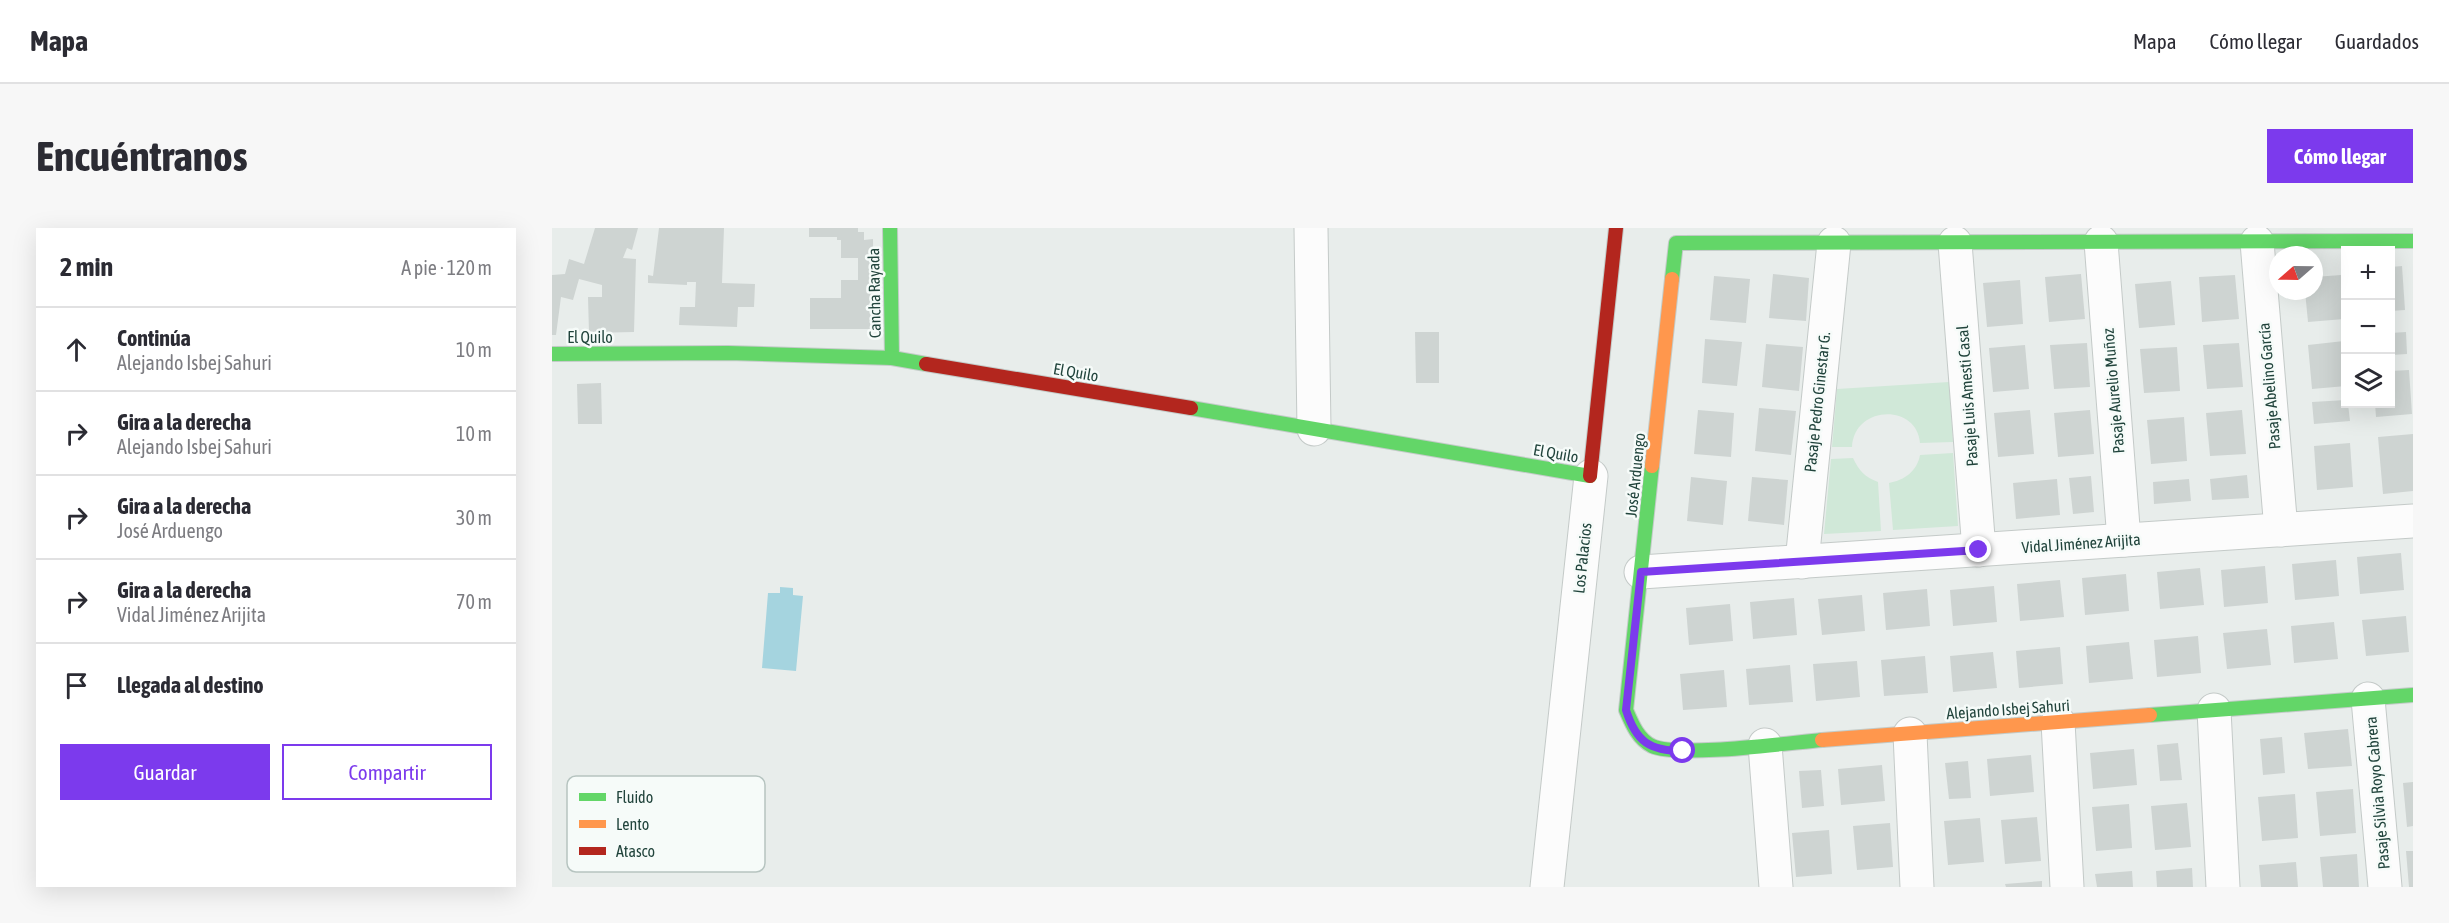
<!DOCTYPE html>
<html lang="es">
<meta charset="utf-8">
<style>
body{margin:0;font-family:"Asap Condensed",sans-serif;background:#f7f7f7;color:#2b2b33}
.controls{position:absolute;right:18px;top:18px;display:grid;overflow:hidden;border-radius:0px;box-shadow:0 6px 24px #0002}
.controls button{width:54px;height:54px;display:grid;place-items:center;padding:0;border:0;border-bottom:2px solid #e1e1e2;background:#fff;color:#2b2b33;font:30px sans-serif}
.compass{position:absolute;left:1717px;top:18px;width:54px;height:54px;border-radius:50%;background:#fff;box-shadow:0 6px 24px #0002;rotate:250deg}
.stop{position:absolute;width:18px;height:18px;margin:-14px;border:4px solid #7c3aed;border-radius:50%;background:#fff}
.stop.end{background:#7c3aed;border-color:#fff;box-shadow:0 2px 6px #0008}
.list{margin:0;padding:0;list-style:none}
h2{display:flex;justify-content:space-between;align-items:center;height:78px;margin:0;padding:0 24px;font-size:26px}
h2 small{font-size:20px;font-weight:400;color:#7c7c81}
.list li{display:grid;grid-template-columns:39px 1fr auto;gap:18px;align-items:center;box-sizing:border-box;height:84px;padding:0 24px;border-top:2px solid #e1e1e2}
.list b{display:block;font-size:22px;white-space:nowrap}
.list p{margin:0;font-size:20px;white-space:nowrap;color:#7c7c81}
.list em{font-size:20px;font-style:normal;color:#7c7c81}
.actions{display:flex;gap:12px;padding:18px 24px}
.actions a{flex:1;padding:14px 0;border:2px solid #7c3aed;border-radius:0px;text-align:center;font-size:21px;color:#7c3aed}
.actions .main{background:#7c3aed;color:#fff}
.icon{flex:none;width:33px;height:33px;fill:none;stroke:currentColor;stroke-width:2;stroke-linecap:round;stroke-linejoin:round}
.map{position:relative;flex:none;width:1861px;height:659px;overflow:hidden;border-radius:0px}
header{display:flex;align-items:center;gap:36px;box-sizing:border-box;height:84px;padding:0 30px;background:#fff;border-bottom:2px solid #e1e1e2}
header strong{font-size:28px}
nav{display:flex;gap:33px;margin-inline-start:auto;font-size:21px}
.intro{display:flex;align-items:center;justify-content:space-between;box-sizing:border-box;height:144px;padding:0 36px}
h1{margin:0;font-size:42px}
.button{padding:15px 27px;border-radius:0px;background:#7c3aed;color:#fff;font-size:21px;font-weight:700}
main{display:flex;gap:36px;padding:0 36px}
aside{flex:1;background:#fff;border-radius:0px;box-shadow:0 6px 24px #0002}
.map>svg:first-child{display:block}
.green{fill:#d0e8d8}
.water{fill:#a5d4df}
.building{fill:#ced4d2}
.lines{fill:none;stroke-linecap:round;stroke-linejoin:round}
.street-casing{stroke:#c4cac8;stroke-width:35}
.fast-casing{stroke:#c3cbc8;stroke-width:16}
.slow-casing{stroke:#c3cbc8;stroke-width:16}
.jam-casing{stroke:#c3cbc8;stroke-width:16}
.street{stroke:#fcfcfc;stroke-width:33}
.fast{stroke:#63d668;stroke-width:14}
.slow{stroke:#ff974d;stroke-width:14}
.jam{stroke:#b3261e;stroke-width:14}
.route{stroke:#7c3aed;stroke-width:8}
.labels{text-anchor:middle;stroke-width:5;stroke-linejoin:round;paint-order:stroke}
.street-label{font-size:16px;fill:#21443c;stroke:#f6fbf9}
.key{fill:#f6fbf9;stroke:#b6c4c0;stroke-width:1.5}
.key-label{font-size:16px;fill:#21443c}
</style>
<header>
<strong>Mapa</strong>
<nav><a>Mapa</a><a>Cómo llegar</a><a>Guardados</a></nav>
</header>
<div class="intro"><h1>Encuéntranos</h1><a class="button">Cómo llegar</a></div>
<main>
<aside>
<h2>2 min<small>A pie · 120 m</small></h2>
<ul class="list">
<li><svg class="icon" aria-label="ahead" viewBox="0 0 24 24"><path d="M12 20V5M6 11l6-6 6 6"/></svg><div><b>Continúa</b><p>Alejando Isbej Sahuri</p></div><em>10 m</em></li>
<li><svg class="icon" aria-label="right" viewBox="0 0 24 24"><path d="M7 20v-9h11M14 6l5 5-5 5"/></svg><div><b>Gira a la derecha</b><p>Alejando Isbej Sahuri</p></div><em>10 m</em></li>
<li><svg class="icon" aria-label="right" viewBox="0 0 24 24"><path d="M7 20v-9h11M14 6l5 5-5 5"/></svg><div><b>Gira a la derecha</b><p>José Arduengo</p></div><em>30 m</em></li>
<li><svg class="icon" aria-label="right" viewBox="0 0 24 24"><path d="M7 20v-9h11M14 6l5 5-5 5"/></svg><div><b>Gira a la derecha</b><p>Vidal Jiménez Arijita</p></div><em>70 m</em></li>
<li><svg class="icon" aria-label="arrive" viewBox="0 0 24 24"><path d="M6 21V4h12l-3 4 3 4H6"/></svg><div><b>Llegada al destino</b></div></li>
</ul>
<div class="actions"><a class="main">Guardar</a><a>Compartir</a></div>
</aside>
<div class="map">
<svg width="1861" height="659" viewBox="0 0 1861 659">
<rect width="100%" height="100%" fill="#e8edeb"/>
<g class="green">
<path d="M1397 154 1401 214 1368 215C1365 175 1302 177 1300 219H1280L1285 161Z"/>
<path d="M1401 225 1406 298 1341 302 1337 255C1353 252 1365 243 1368 227Z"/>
<path d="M1301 230C1307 243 1313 249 1326 254L1329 303 1272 306 1279 231Z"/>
</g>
<polygon class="water" points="228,359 241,360 241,367 251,368 244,443 210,440 216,365 228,365"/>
<g class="building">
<polygon points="43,0 86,0 80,22 75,20 71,30 84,31 82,104 37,105 36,69 50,69 50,57 27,51 21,72 9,69 4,107 0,107 0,47 13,46 17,31 32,36"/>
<polygon points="107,0 172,0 170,55 203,56 202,79 186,79 185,99 127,97 128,79 143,79 144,54 135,54 135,57 96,55 96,47 101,48"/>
<polygon points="257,0 306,0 306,4 312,4 312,12 321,11 322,101 258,101 258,70 289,70 289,52 306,52 306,30 289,30 289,12 285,12 285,9 257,9"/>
<polygon points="1850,38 1853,82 1839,83 1839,39"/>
<polygon points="1221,46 1257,50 1254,93 1217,90"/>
<polygon points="1529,46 1533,91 1497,94 1493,49"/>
<polygon points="1683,47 1687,91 1650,94 1647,49"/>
<polygon points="1789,47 1792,91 1756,94 1753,63 1762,63 1762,49"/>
<polygon points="1162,48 1198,51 1194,95 1158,92"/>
<polygon points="1468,52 1471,96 1435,99 1431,55"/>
<polygon points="1619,53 1623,97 1587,100 1583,56"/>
<polygon points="863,104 887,104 887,155 864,155"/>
<polygon points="1854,104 1855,126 1839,127 1839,105"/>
<polygon points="1153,111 1190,114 1185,158 1150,155"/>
<polygon points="1792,113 1794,158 1760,161 1756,117"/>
<polygon points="1535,115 1538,159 1502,161 1498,117"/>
<polygon points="1687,115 1691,159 1655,161 1651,117"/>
<polygon points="1214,116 1251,119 1247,163 1210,159"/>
<polygon points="1473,117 1477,161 1441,164 1437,120"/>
<polygon points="1625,119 1628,163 1592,165 1588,121"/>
<polygon points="1857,142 1860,186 1824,189 1823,176 1839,176 1839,143"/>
<polygon points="49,155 50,196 26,196 25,156"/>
<polygon points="1794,172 1794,176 1796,176 1798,193 1762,196 1760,174"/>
<polygon points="1207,180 1244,183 1239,227 1203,223"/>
<polygon points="1146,182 1182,185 1179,229 1142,226"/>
<polygon points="1478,182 1482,226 1446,229 1442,185"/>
<polygon points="1538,182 1542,226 1506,229 1502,185"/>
<polygon points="1690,182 1694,226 1658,228 1654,185"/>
<polygon points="1632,189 1635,233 1599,236 1595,192"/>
<polygon points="1861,206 1861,263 1831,266 1826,209"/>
<polygon points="1798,215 1801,259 1765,262 1762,218"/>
<polygon points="1695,247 1697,270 1660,272 1658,251"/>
<polygon points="1539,248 1542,284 1521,286 1517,250"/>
<polygon points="1139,249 1175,253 1171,297 1135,293"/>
<polygon points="1200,249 1236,252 1232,297 1196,293"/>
<polygon points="1505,251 1508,287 1464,291 1461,255"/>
<polygon points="1637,251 1639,273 1602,276 1601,254"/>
<polygon points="1849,325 1852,362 1808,366 1805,329"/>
<polygon points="1784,332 1787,368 1743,372 1740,336"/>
<polygon points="1713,338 1716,375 1672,379 1669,342"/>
<polygon points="1648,340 1652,377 1608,381 1605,344"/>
<polygon points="1574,346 1577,383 1533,387 1530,350"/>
<polygon points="1508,352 1512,389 1468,393 1465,356"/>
<polygon points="1442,358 1445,394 1401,398 1398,362"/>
<polygon points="1375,361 1378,398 1334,402 1331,365"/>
<polygon points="1310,367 1313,403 1270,407 1266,371"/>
<polygon points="1242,370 1245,407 1201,411 1198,374"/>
<polygon points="1178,376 1181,413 1137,417 1134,380"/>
<polygon points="1854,388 1857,424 1814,428 1810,392"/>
<polygon points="1782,394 1786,431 1742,435 1739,398"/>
<polygon points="1715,401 1719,437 1675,441 1671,405"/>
<polygon points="1646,408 1649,445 1605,449 1602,412"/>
<polygon points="1577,414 1581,451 1537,455 1534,418"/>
<polygon points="1508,419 1511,456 1467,460 1464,423"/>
<polygon points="1441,424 1445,460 1401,464 1398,428"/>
<polygon points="1373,428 1376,465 1332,468 1329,432"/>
<polygon points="1305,433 1308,469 1264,473 1261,436"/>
<polygon points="1238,437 1241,474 1197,477 1194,441"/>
<polygon points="1172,442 1175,479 1131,482 1128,446"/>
<polygon points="1796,501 1800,538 1756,541 1752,505"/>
<polygon points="1730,509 1733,545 1711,547 1708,511"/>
<polygon points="1626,515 1630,552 1608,553 1605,517"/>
<polygon points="1582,521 1585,557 1541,561 1538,525"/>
<polygon points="1479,527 1482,564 1438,568 1435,531"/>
<polygon points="1416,533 1419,570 1397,571 1393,535"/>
<polygon points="1330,537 1333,573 1289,577 1286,541"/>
<polygon points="1269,542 1272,578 1250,580 1247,543"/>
<polygon points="1861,554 1861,598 1855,599 1851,555"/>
<polygon points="1801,561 1804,605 1768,608 1764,564"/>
<polygon points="1743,566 1746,610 1710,613 1706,569"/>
<polygon points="1635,575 1639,619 1603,622 1599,578"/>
<polygon points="1577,576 1580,620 1544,623 1540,579"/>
<polygon points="1485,589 1489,633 1453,636 1449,592"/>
<polygon points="1428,590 1432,634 1396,637 1392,593"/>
<polygon points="1338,595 1341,639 1305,642 1301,598"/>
<polygon points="1277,602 1280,646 1244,649 1240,605"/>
<polygon points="1854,623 1861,623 1861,659 1857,659"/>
<polygon points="1805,626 1807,659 1771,659 1768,629"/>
<polygon points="1744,634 1746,659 1709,659 1707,637"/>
<polygon points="1640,640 1641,659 1605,659 1604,643"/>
<polygon points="1580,643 1581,659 1545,659 1543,646"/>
<polygon points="1490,653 1490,659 1454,659 1453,656"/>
</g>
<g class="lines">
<defs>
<g id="street">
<polyline points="759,0 762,201"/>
<polyline points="1549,14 1572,312"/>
<polyline points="1705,14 1729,302"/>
<polyline points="1403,15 1427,322"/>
<polyline points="1250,334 1282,15"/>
<polyline points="1089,344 1861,293"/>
<polyline points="1816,471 1833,659"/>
<polyline points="1662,482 1671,659"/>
<polyline points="1506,494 1515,659"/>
<polyline points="1358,506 1365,659"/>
<polyline points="1213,517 1224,659"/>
<polyline points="995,659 1039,248"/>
</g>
<g id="fast">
<polyline points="338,0 340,130"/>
<polyline points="1120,51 1124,15 1861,13"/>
<polyline points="0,126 176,125 340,130 374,136"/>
<polyline points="639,180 1038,248"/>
<path d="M1100 238 1074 482C1080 496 1086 511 1100 518 1127 530 1235 515 1270 512"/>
<polyline points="1598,487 1861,467"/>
</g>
<g id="slow">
<polyline points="1100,238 1120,51"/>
<polyline points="1270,512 1598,487"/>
</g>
<g id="jam">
<polyline points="374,136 639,180"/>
<polyline points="1038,248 1064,0"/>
</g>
</defs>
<use href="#street" class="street-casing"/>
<use href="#fast" class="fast-casing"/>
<use href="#slow" class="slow-casing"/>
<use href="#jam" class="jam-casing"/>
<use href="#street" class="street"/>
<use href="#fast" class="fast"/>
<use href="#slow" class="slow"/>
<use href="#jam" class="jam"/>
</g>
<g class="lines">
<path class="route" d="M1131 523C1098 523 1084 514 1074 482L1089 344 1427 322"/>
</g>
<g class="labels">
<g class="street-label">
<text transform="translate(322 65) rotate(-91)" y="6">Cancha Rayada</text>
<text x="38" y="115">El Quilo</text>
<text transform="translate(524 144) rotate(10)" y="6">El Quilo</text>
<text transform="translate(1717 158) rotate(-95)" y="6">Pasaje Abelino García</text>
<text transform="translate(1561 163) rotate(-95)" y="6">Pasaje Aurelio Muñoz</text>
<text transform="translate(1415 168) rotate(-94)" y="6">Pasaje Luis Amesti Casal</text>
<text transform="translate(1265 174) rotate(-84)" y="6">Pasaje Pedro Ginestar G.</text>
<text transform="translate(1004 225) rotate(10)" y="6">El Quilo</text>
<text transform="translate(1083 247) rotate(-84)" y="6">José Arduengo</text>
<text transform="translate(1529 315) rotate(-4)" y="6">Vidal Jiménez Arijita</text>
<text transform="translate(1030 330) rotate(-84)" y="6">Los Palacios</text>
<text transform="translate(1456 481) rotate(-4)" y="6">Alejando Isbej Sahuri</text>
<text transform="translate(1825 565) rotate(-95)" y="6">Pasaje Silvia Royo Cabrera</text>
</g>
</g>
<rect x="15" y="548" width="198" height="96" rx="9" class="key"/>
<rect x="27" y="565" width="27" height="8" fill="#63d668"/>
<rect x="27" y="592" width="27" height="8" fill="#ff974d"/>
<rect x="27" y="619" width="27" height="8" fill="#b3261e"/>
<g class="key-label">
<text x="64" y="575">Fluido</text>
<text x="64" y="602">Lento</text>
<text x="64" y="629">Atasco</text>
</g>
</svg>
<div class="controls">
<button>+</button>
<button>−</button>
<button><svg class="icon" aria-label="layers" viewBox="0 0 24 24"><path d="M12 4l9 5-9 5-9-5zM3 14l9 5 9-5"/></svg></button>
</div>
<svg class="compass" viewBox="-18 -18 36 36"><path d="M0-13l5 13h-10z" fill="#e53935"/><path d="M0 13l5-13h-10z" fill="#7c7c81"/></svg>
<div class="stop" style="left:1131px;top:523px"></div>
<div class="stop end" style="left:1427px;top:322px"></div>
</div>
</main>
